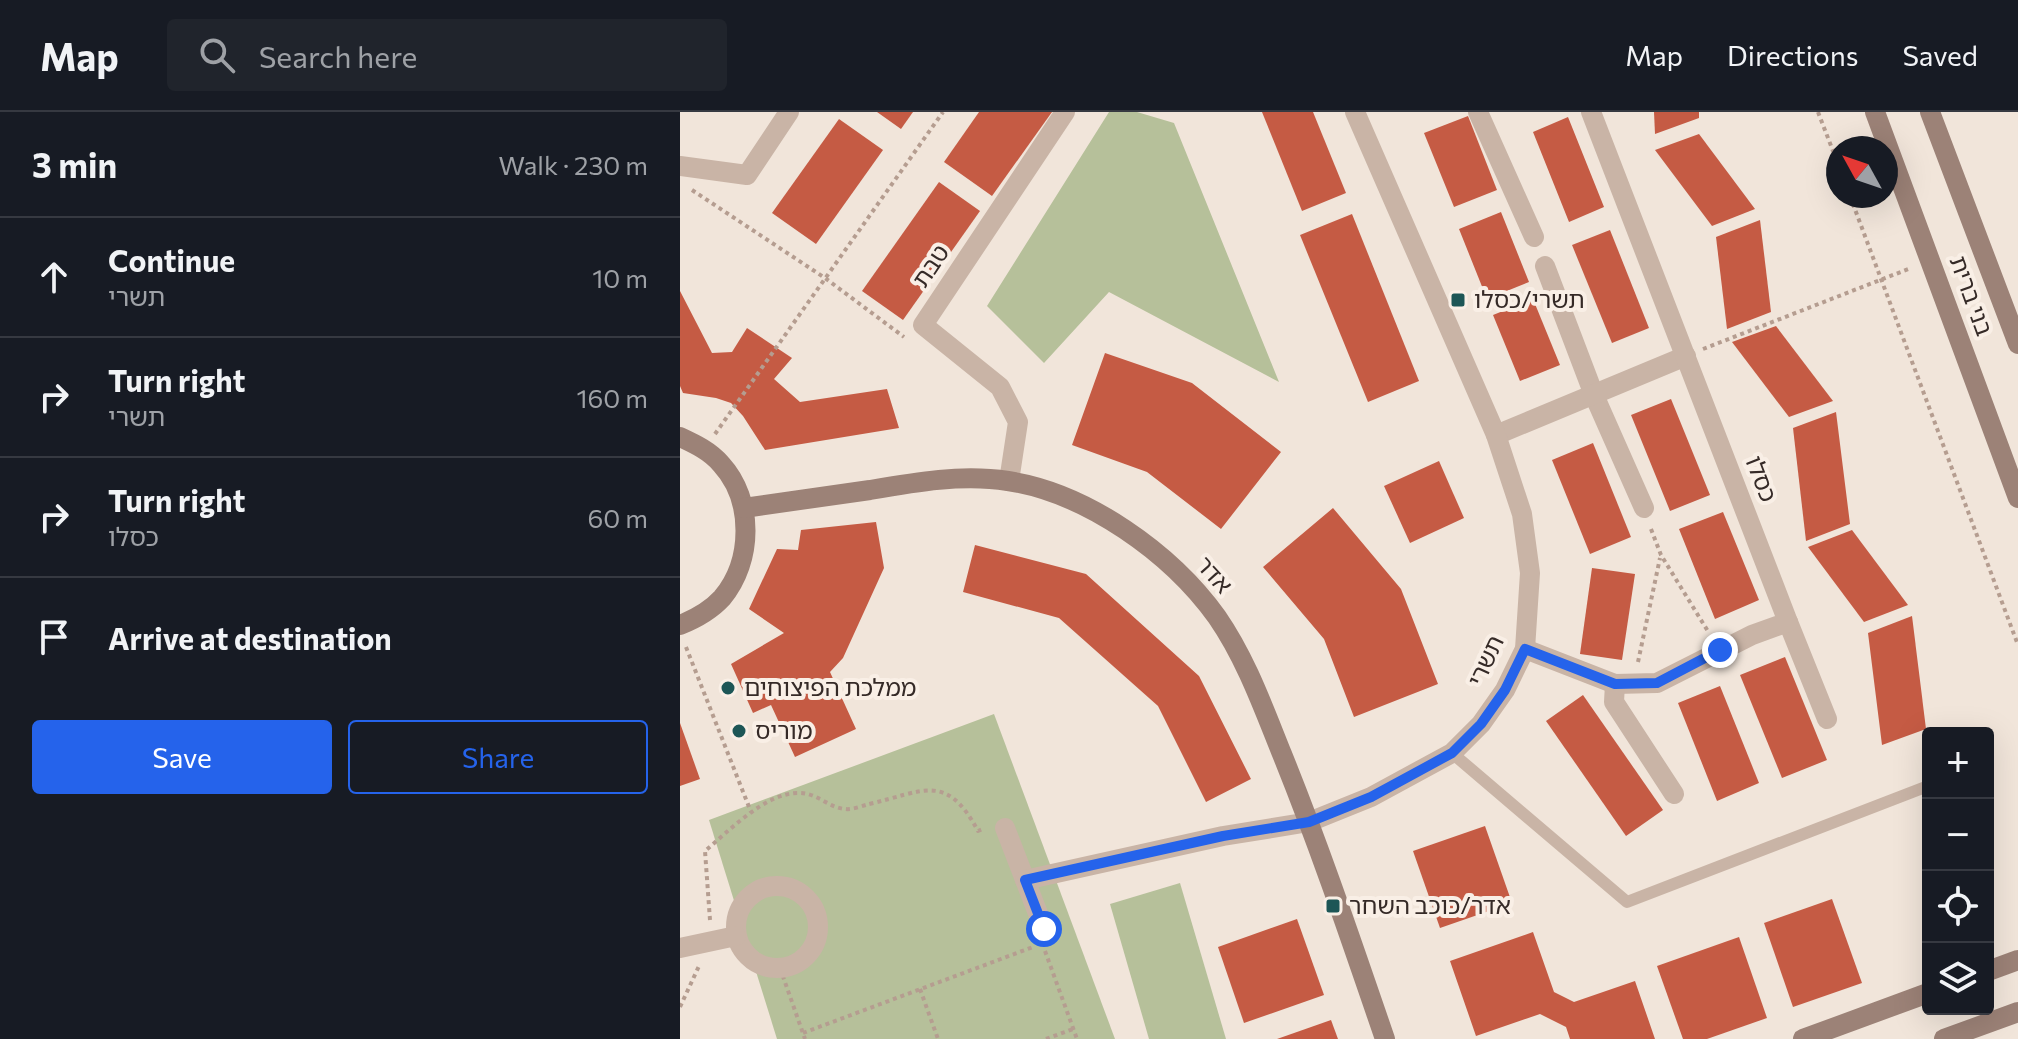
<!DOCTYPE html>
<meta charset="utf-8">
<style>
body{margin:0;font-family:Commissioner,"Noto Sans Hebrew",sans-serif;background:#20242c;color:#f1f3f6}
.controls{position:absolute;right:24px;bottom:24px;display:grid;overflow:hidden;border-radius:8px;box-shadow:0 8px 32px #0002}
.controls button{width:72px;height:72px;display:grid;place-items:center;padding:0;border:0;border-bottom:2px solid #363941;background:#171b24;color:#f1f3f6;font:40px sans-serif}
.compass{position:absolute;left:1146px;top:24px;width:72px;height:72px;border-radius:50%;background:#171b24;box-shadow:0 8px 32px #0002;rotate:310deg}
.stop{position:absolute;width:24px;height:24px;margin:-18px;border:6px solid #2563eb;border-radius:50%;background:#fff}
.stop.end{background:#2563eb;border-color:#fff;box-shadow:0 2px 8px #0008}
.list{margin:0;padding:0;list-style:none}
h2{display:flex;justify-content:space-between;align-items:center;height:104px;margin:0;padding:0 32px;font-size:34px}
h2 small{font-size:26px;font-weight:400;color:#9ea1a6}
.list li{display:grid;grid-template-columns:52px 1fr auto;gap:24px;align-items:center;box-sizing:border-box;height:120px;padding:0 32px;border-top:2px solid #363941}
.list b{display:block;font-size:30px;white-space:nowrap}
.list p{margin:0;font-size:26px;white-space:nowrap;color:#9ea1a6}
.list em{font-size:26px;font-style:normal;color:#9ea1a6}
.actions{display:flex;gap:16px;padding:24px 32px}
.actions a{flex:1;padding:18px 0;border:2px solid #2563eb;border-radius:8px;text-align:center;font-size:28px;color:#2563eb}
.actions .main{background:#2563eb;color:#fff}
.icon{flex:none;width:44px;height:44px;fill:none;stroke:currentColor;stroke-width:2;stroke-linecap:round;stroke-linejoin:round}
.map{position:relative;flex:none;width:1338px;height:927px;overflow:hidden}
header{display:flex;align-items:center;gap:48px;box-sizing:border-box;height:112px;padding:0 40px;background:#171b24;border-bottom:2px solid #363941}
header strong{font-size:38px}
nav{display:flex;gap:44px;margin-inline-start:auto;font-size:28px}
.search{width:560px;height:72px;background:#20242c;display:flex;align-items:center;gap:20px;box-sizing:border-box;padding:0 28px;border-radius:8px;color:#9ea1a6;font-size:30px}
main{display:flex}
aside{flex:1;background:#171b24}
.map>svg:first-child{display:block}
.green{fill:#b6c09a}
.building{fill:#c55b44}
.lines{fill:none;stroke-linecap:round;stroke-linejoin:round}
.path{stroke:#b59d90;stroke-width:4;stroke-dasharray:4 4;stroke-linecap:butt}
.lane{stroke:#c9b4a6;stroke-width:12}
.street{stroke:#c9b4a6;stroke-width:20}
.secondary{stroke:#9c8277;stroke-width:20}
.route{stroke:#2563eb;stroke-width:10}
.poi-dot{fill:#1d5656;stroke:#f9efe6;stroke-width:3}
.labels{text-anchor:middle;stroke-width:8;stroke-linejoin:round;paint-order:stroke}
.street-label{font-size:24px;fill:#352a27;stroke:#f9efe6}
.poi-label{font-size:24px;fill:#352a27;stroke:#f9efe6;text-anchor:start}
</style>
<header>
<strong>Map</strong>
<div class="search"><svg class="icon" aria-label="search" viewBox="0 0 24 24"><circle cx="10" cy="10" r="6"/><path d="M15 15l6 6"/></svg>Search here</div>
<nav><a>Map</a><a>Directions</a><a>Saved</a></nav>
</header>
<main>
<aside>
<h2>3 min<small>Walk · 230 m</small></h2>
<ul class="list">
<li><svg class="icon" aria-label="ahead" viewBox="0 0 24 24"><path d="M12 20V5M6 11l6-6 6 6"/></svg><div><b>Continue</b><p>תשרי</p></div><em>10 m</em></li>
<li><svg class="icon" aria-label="right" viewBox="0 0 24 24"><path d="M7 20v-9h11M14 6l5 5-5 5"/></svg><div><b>Turn right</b><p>תשרי</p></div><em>160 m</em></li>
<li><svg class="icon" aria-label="right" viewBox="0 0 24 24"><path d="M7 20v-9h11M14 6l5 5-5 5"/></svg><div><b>Turn right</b><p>כסלו</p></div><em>60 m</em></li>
<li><svg class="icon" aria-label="arrive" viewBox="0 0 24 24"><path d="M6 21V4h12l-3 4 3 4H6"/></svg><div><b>Arrive at destination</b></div></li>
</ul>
<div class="actions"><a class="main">Save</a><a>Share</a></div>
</aside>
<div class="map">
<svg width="1338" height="927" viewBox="0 0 1338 927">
<rect width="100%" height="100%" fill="#f1e5da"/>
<g class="green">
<polygon points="429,0 457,0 494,11 599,270 429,180 364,251 307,194"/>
<polygon points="314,602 435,927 97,927 29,708"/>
<polygon points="500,771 546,927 469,927 430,792"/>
</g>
<g class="building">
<polygon points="197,0 233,0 221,17"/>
<polygon points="299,0 372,0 312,84 264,50"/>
<polygon points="582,0 633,0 666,81 622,99"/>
<polygon points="974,0 1019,0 1019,6 975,22"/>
<polygon points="788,4 817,78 774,95 744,21"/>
<polygon points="888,5 924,95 889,110 853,20"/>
<polygon points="159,7 203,38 136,132 92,101"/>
<polygon points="1019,22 1075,97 1032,114 975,38"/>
<polygon points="259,70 300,99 223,208 182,179"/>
<polygon points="821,100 849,170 807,187 779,117"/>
<polygon points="672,102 739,269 688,290 620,123"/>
<polygon points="1080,108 1091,200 1047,217 1036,125"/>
<polygon points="930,118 969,216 932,231 892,133"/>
<polygon points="0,179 32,241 52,240 67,216 112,246 94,267 120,290 207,277 219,316 85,338 63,304 51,291 36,286 3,281 0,274"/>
<polygon points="853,187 880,253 840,269 813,203"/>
<polygon points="1096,214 1153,289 1109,305 1052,230"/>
<polygon points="425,241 512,271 601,340 541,417 467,360 392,333"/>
<polygon points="991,287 1030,383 990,399 951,303"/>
<polygon points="1156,300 1170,412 1126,429 1113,316"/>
<polygon points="913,331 951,425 910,442 872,348"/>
<polygon points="759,349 784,406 730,431 704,374"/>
<polygon points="653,396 721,477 758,572 674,605 644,527 583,455"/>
<polygon points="1043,400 1079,488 1035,507 999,417"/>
<polygon points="196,410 204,456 163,546 150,560 176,617 115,645 91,593 73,601 51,552 104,521 69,497 97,437 118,438 121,418"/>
<polygon points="1172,418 1228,493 1184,510 1128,435"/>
<polygon points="295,433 406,462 519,564 571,667 526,690 478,594 379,506 283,480"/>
<polygon points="912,456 955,462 942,548 900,542"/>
<polygon points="1232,504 1246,617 1202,633 1188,521"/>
<polygon points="1105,545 1147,648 1102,666 1060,563"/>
<polygon points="1040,574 1079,671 1037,689 998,591"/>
<polygon points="903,583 983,698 946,724 866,609"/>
<polygon points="0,611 20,667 0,674"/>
<polygon points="805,714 832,791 760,816 733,739"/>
<polygon points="1152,787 1182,871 1113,895 1084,811"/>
<polygon points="617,807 644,883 564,911 538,835"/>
<polygon points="853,820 874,880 894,890 955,869 975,927 890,927 886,915 860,902 796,924 770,849"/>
<polygon points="1059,825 1087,906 1027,927 1003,927 977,854"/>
<polygon points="651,908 658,927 597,927"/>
</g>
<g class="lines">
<g class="path">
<polyline points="1138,0 1158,52"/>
<polyline points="12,78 145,166 224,225"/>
<polyline points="1170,84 1338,533"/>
<polyline points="1023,237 1231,156"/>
<polyline points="35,322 263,0"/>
<polyline points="971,417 981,443 1029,521"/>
<polyline points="6,535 71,700"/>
<polyline points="958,550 980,446"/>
<path d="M30 808 25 739C49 719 85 681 118 681 136 680 149 696 165 697 172 698 182 694 189 692 243 680 266 659 298 719L303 717"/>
<polyline points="365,839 397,927"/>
<polyline points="100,856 125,927"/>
<polyline points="240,877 258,927"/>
<polyline points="0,895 19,854"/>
<polyline points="123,921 353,835"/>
<polyline points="366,927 393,917"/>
</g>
<polyline class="lane" points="772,641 947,790 1248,674"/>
<g class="street">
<polyline points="798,0 854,125"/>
<polyline points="0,54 67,63 109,0"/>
<polyline points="865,154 914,283 964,396"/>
<polyline points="816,323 1006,244"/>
<polyline points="329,369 338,310 320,275 243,213 385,0"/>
<polyline points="1108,510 1147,607"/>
<polyline points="845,537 935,572 977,571 1072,523 1108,510 911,0"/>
<polyline points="935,572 934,590 994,682"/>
<polyline points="325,716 364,817"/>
<polyline points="345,768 543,724 629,710 691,685 772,641 801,612 825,578 845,537 850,461 842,402 816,323 675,0"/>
<circle cx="97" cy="815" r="41"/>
<polyline points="0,836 56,824"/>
</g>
<g class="secondary">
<polyline points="1195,0 1338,386"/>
<polyline points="1250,0 1338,232"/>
<path d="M0 325C15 332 30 339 41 352 74 388 73 449 42 486 31 498 15 507 0 513"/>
<path d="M64 396C106 390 148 384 190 378 236 370 282 362 328 369 407 381 491 441 537 505 566 547 583 595 602 642 640 736 672 831 705 927"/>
<polyline points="1308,859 1338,848"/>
<polyline points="1123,927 1248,881"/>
<polyline points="1264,927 1338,900"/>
</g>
</g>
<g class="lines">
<polyline class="route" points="364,817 345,768 543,724 629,710 691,685 772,641 801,612 825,578 845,537 935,572 977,571 1040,538"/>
</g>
<g class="poi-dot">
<rect x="770" y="180" width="16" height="16" rx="4"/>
<circle cx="48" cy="576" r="8"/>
<circle cx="59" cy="619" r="8"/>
<rect x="645" y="786" width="16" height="16" rx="4"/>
</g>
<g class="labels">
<g class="street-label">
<text transform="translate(251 154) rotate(-56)" y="8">טבת</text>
<text transform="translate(1291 184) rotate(70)" y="8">בני ברית</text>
<text transform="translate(1081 367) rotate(69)" y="8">כסלו</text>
<text transform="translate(534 463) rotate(48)" y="8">אדר</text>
<text transform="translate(806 549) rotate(-65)" y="8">תשרי</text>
</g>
<g class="poi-label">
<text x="794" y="196">תשרי/כסלו</text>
<text x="64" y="584">ממלכת הפיצוחים</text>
<text x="75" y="627">מוריס</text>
<text x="669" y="802">אדר/כוכב השחר</text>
</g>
</g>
</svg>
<div class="controls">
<button>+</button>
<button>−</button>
<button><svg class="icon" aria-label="locate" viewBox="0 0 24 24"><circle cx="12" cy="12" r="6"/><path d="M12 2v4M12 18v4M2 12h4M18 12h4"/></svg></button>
<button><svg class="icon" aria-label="layers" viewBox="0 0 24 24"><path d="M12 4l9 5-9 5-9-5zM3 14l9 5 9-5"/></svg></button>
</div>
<svg class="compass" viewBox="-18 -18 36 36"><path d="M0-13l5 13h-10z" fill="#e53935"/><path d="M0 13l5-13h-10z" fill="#9ea1a6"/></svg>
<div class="stop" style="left:364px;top:817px"></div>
<div class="stop end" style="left:1040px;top:538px"></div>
</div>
</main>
